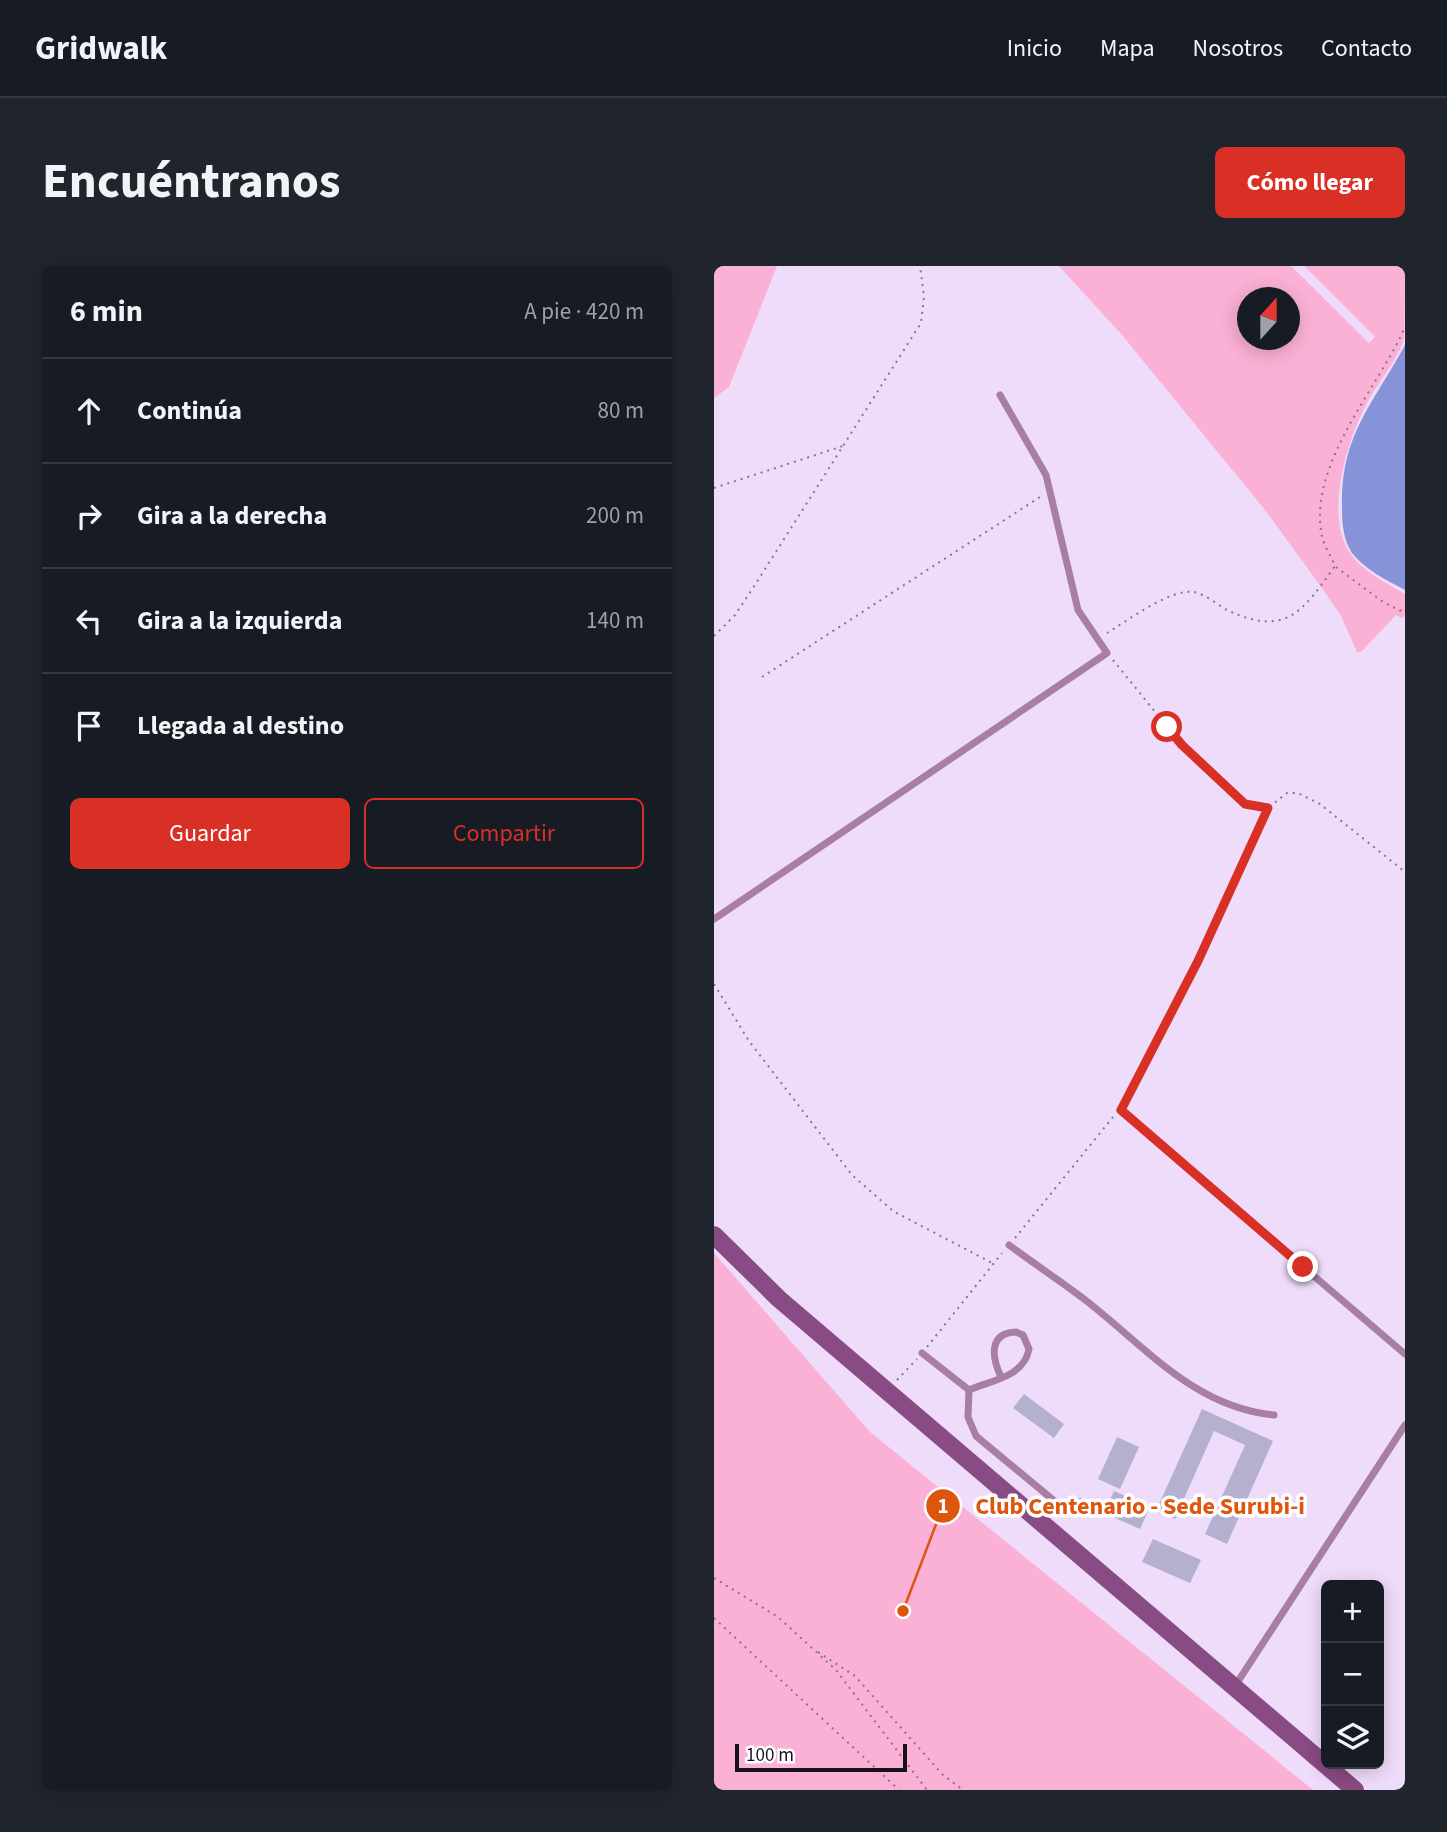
<!DOCTYPE html>
<html lang="es">
<meta charset="utf-8">
<style>
body{margin:0;font-family:"Source Sans 3",sans-serif;background:#20242c;color:#f1f3f6}
.controls{position:absolute;right:21px;bottom:21px;display:grid;overflow:hidden;border-radius:10px;box-shadow:0 4px 18px #0003}
.controls button{width:63px;height:63px;display:grid;place-items:center;padding:0;border:0;border-bottom:2px solid #363941;background:#171b24;color:#f1f3f6;font:35px sans-serif}
.compass{position:absolute;left:523px;top:21px;width:63px;height:63px;border-radius:50%;background:#171b24;box-shadow:0 4px 18px #0003;rotate:21deg}
.scale{position:absolute;left:21px;bottom:18px;width:172px;box-sizing:border-box;padding-left:7px;border:4px solid #17111b;border-top:0;font-size:19px;line-height:24px;white-space:nowrap;color:#17111b;-webkit-text-stroke:5px #fff;paint-order:stroke}
.stop{position:absolute;width:21px;height:21px;margin:-16px;border:5px solid #d93025;border-radius:50%;background:#fff}
.stop.end{background:#d93025;border-color:#fff;box-shadow:0 2px 7px #0008}
.list{margin:0;padding:0;list-style:none}
h2{display:flex;justify-content:space-between;align-items:center;height:91px;margin:0;padding:0 28px;font-size:30px}
h2 small{font-size:23px;font-weight:400;color:#9ea1a6}
.list li{display:grid;grid-template-columns:46px 1fr auto;gap:21px;align-items:center;box-sizing:border-box;height:105px;padding:0 28px;border-top:2px solid #363941}
.list b{display:block;font-size:26px;white-space:nowrap}
.list em{font-size:23px;font-style:normal;color:#9ea1a6}
.actions{display:flex;gap:14px;padding:21px 28px}
.actions a{flex:1;padding:16px 0;border:2px solid #d93025;border-radius:10px;text-align:center;font-size:24px;color:#d93025}
.actions .main{background:#d93025;color:#fff}
.icon{flex:none;width:38px;height:38px;fill:none;stroke:currentColor;stroke-width:2;stroke-linecap:round;stroke-linejoin:round}
.map{position:relative;flex:none;width:691px;height:1524px;overflow:hidden;border-radius:10px}
header{display:flex;align-items:center;gap:42px;box-sizing:border-box;height:98px;padding:0 35px;background:#171b24;border-bottom:2px solid #363941}
header strong{font-size:33px}
nav{display:flex;gap:38px;margin-inline-start:auto;font-size:24px}
.intro{display:flex;align-items:center;justify-content:space-between;box-sizing:border-box;height:168px;padding:0 42px}
h1{margin:0;font-size:49px}
.button{padding:18px 32px;border-radius:10px;background:#d93025;color:#fff;font-size:24px;font-weight:700}
main{display:flex;gap:42px;padding:0 42px}
aside{flex:1;background:#171b24;border-radius:10px;box-shadow:0 4px 18px #0003}
.map>svg:first-child{display:block}
.green{fill:#fbb0d5;fill-rule:evenodd}
.water{fill:#8693d8}
.building{fill:#b5b0d0}
.lines{fill:none;stroke-linecap:round;stroke-linejoin:round}
.path{stroke:#84778c;stroke-width:2;stroke-dasharray:2 5;stroke-linecap:butt}
.lane{stroke:#a87ea3;stroke-width:7}
.secondary{stroke:#884b83;stroke-width:18}
.route{stroke:#d93025;stroke-width:9}
.leader{fill:none;stroke:#de550d;stroke-width:2.5}
.callout-dot{fill:#de550d;stroke:#fff;stroke-width:2.5}
.mark-label{font-size:21px;text-anchor:middle;font-weight:bold;fill:#fff}
.callout-label{font-size:24px;text-anchor:middle;font-weight:bold;fill:#de550d;stroke:#fff;stroke-width:7;stroke-linejoin:round;paint-order:stroke}
</style>
<header>
<strong>Gridwalk</strong>
<nav><a>Inicio</a><a>Mapa</a><a>Nosotros</a><a>Contacto</a></nav>
</header>
<div class="intro"><h1>Encuéntranos</h1><a class="button">Cómo llegar</a></div>
<main>
<aside>
<h2>6 min<small>A pie · 420 m</small></h2>
<ul class="list">
<li><svg class="icon" aria-label="ahead" viewBox="0 0 24 24"><path d="M12 20V5M6 11l6-6 6 6"/></svg><div><b>Continúa</b></div><em>80 m</em></li>
<li><svg class="icon" aria-label="right" viewBox="0 0 24 24"><path d="M7 20v-9h11M14 6l5 5-5 5"/></svg><div><b>Gira a la derecha</b></div><em>200 m</em></li>
<li><svg class="icon" aria-label="left" viewBox="0 0 24 24"><path d="M17 20v-9H6M10 6l-5 5 5 5"/></svg><div><b>Gira a la izquierda</b></div><em>140 m</em></li>
<li><svg class="icon" aria-label="arrive" viewBox="0 0 24 24"><path d="M6 21V4h12l-3 4 3 4H6"/></svg><div><b>Llegada al destino</b></div></li>
</ul>
<div class="actions"><a class="main">Guardar</a><a>Compartir</a></div>
</aside>
<div class="map">
<svg width="691" height="1524" viewBox="0 0 691 1524">
<rect width="100%" height="100%" fill="#efdcfb"/>
<g class="green">
<polygon points="0,0 63,0 15,121 0,132"/>
<path d="M345 0H577L655 77 661 71 590 0H691C691 19 691 58 690 74 681 98 663 117 652 139 633 175 610 249 636 287 648 305 673 317 691 328V349L688 352 682 349 647 386H643L627 350 608 322 551 244 408 69ZM534 32H576V74H534Z"/>
<polygon points="0,987 156,1166 599,1524 0,1524"/>
</g>
<path class="water" d="M691 79V324C673 314 651 304 638 287 629 273 628 257 628 241 626 169 660 137 691 79Z"/>
<g class="building">
<polygon points="310,1128 350,1158 340,1172 299,1142"/>
<polygon points="488,1143 559,1175 513,1278 491,1268 531,1179 500,1165 461,1253 442,1245"/>
<polygon points="403,1171 425,1181 406,1223 384,1213"/>
<polygon points="400,1225 436,1241 426,1263 390,1247"/>
<polygon points="439,1273 487,1294 476,1317 428,1296"/>
</g>
<g class="lines">
<g class="path">
<polyline points="0,222 129,180"/>
<polyline points="622,301 669,336 691,347"/>
<path d="M393 367C413 355 457 322 480 326 491 328 504 339 513 344 572 372 589 345 621 300 617 290 610 280 608 270 593 199 665 121 691 61"/>
<polyline points="0,370 21,349 39,322 207,57 210,31 206,0"/>
<polyline points="399,394 468,479 531,538 553,542"/>
<polyline points="48,411 326,231"/>
<polyline points="0,718 35,775 138,909 179,945 278,997"/>
<polyline points="411,836 484,695 554,542 573,527 584,527 606,538 691,606"/>
<polyline points="301,972 399,851"/>
<polyline points="213,1081 288,987"/>
<polyline points="183,1114 203,1093"/>
<polyline points="0,1312 64,1351 122,1404 213,1524"/>
<polyline points="0,1352 185,1524"/>
<polyline points="104,1386 141,1410 228,1508 249,1524"/>
</g>
<g class="lane">
<polyline points="0,653 393,387 364,344 332,209 286,129"/>
<polyline points="406,844 691,1088"/>
<path d="M295 979C319 997 345 1014 370 1033 430 1079 479 1141 560 1149"/>
<path d="M208 1087 255 1124C278 1114 310 1111 315 1083L309 1069 302 1066C274 1067 278 1092 287 1111"/>
<polyline points="255,1124 254,1151 262,1170 344,1238 354,1241 366,1236"/>
<polyline points="521,1420 691,1159"/>
</g>
<polyline class="secondary" points="0,969 65,1033 641,1524"/>
</g>
<g class="lines">
<polyline class="route" points="453,461 468,479 531,538 554,542 484,695 407,844 589,1001"/>
</g>
<path class="leader" d="M189 1345L229 1240"/>
<g class="callout-dot">
<circle cx="189" cy="1345" r="7"/>
<circle cx="229" cy="1240" r="18"/>
</g>
<g class="mark-label">
<text x="229" y="1247">1</text>
</g>
<g class="callout-label">
<text x="426" y="1248">Club Centenario - Sede Surubi-i</text>
</g>
</svg>
<div class="controls">
<button>+</button>
<button>−</button>
<button><svg class="icon" aria-label="layers" viewBox="0 0 24 24"><path d="M12 4l9 5-9 5-9-5zM3 14l9 5 9-5"/></svg></button>
</div>
<svg class="compass" viewBox="-18 -18 36 36"><path d="M0-13l5 13h-10z" fill="#e53935"/><path d="M0 13l5-13h-10z" fill="#9ea1a6"/></svg>
<div class="scale">100 m</div>
<div class="stop" style="left:453px;top:461px"></div>
<div class="stop end" style="left:589px;top:1001px"></div>
</div>
</main>
